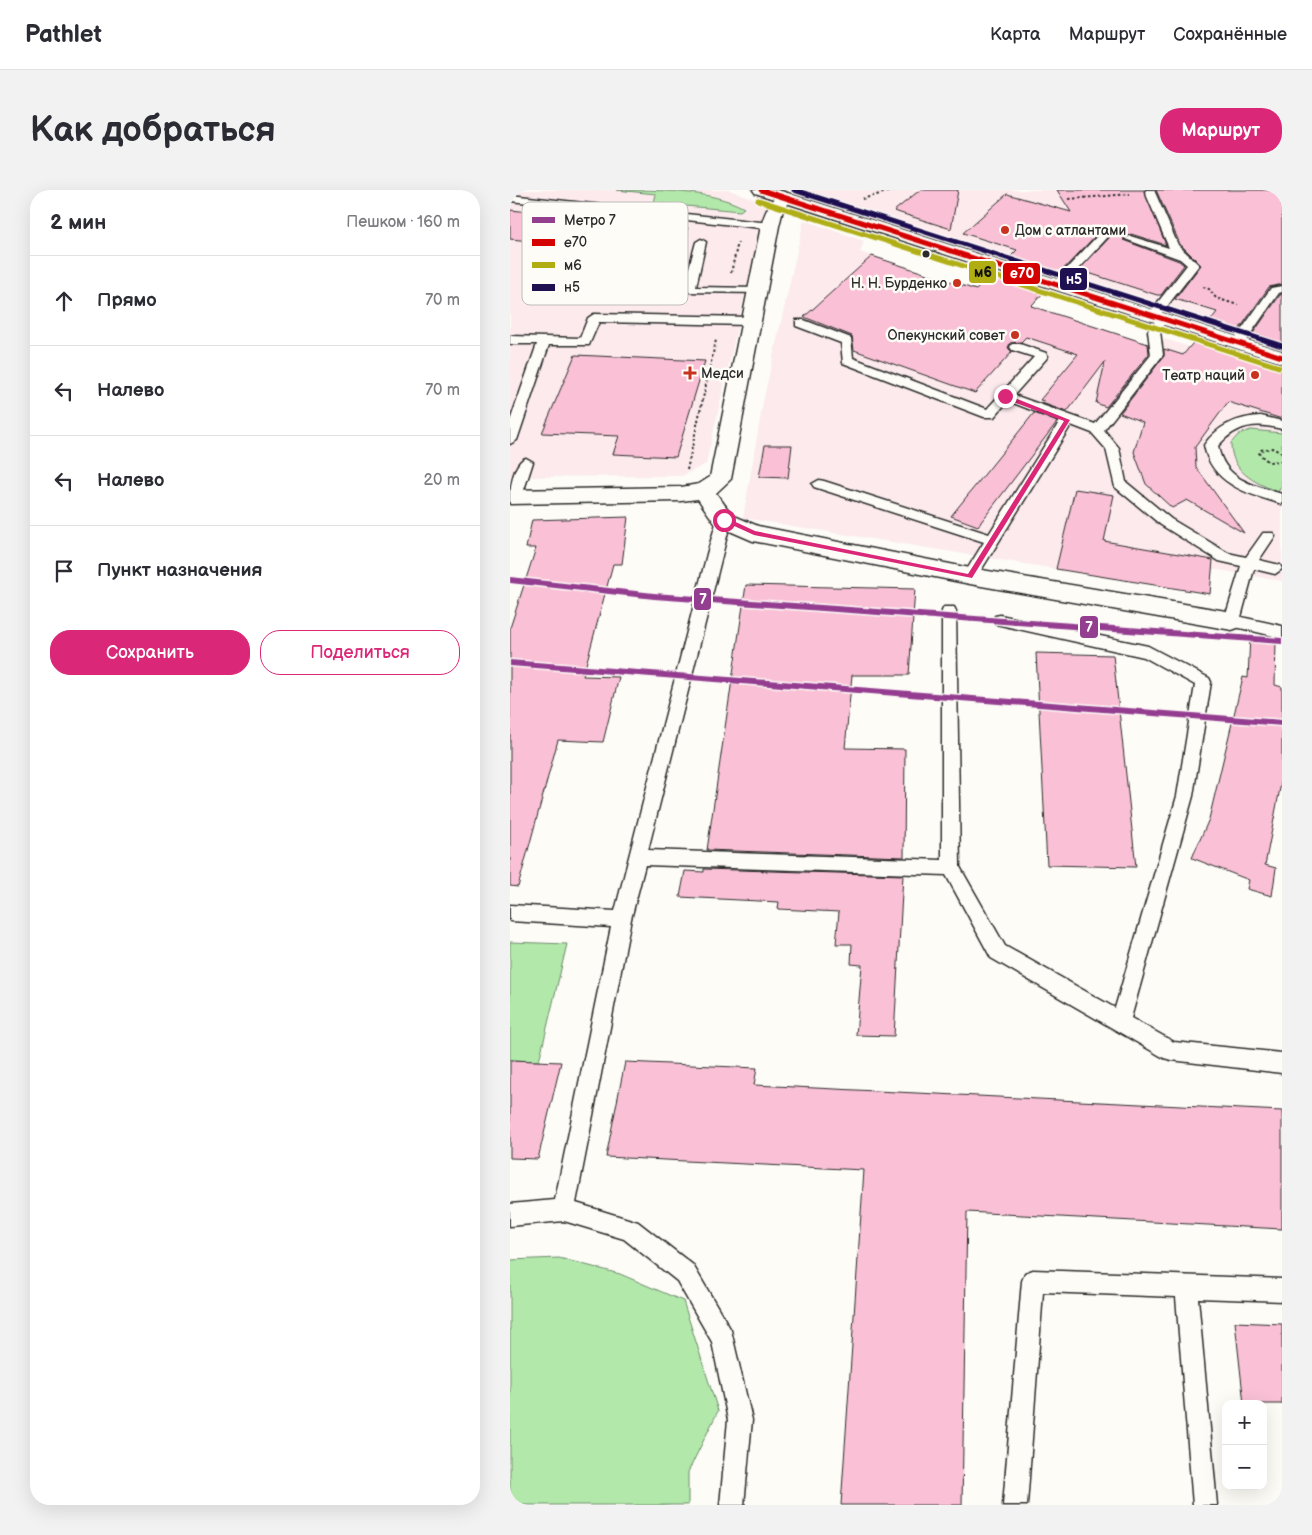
<!DOCTYPE html>
<html lang="ru">
<meta charset="utf-8">
<style>
body{margin:0;font-family:"Balsamiq Sans",sans-serif;background:#f2f2f3;color:#2b2b33}
.controls{position:absolute;right:15px;bottom:15px;display:grid;overflow:hidden;border-radius:10px;box-shadow:0 5px 20px #0002}
.controls button{width:45px;height:45px;display:grid;place-items:center;padding:0;border:0;border-bottom:1px solid #e1e1e2;background:#fff;color:#2b2b33;font:25px sans-serif}
.stop{position:absolute;width:15px;height:15px;margin:-11px;border:4px solid #db2777;border-radius:50%;background:#fff}
.stop.end{background:#db2777;border-color:#fff;box-shadow:0 1px 5px #0008}
.list{margin:0;padding:0;list-style:none}
h2{display:flex;justify-content:space-between;align-items:center;height:65px;margin:0;padding:0 20px;font-size:21px}
h2 small{font-size:16px;font-weight:400;color:#7c7c81}
.list li{display:grid;grid-template-columns:32px 1fr auto;gap:15px;align-items:center;box-sizing:border-box;height:90px;padding:0 20px;border-top:1px solid #e1e1e2}
.list b{display:block;font-size:19px;white-space:nowrap}
.list em{font-size:16px;font-style:normal;color:#7c7c81}
.actions{display:flex;gap:10px;padding:15px 20px}
.actions a{flex:1;padding:11px 0;border:1px solid #db2777;border-radius:20px;text-align:center;font-size:18px;color:#db2777}
.actions .main{background:#db2777;color:#fff}
.icon{flex:none;width:28px;height:28px;fill:none;stroke:currentColor;stroke-width:2;stroke-linecap:round;stroke-linejoin:round}
.map{position:relative;flex:none;width:772px;height:1315px;overflow:hidden;border-radius:20px}
header{display:flex;align-items:center;gap:30px;box-sizing:border-box;height:70px;padding:0 25px;background:#fff;border-bottom:1px solid #e1e1e2}
header strong{font-size:24px}
nav{display:flex;gap:28px;margin-inline-start:auto;font-size:18px}
.intro{display:flex;align-items:center;justify-content:space-between;box-sizing:border-box;height:120px;padding:0 30px}
h1{margin:0;font-size:35px}
.button{padding:12px 22px;border-radius:20px;background:#db2777;color:#fff;font-size:18px;font-weight:700}
main{display:flex;gap:30px;padding:0 30px}
aside{flex:1;background:#fff;border-radius:20px;box-shadow:0 5px 20px #0002}
.map>svg:first-child{display:block}
.built{fill:#fceaed}
.green{fill:#b2e9ab;stroke:#6e8a6b}
.building{fill:#fac1d6;stroke:#2b2b2b}
.lines{fill:none;stroke-linecap:round;stroke-linejoin:round}
.service-casing{stroke:#2b2b2b;stroke-width:3}
.minor-casing{stroke:#2b2b2b;stroke-width:3}
.secondary-casing{stroke:#2b2b2b;stroke-width:3}
.path{stroke:#2b2b2b;stroke-width:2;stroke-dasharray:2.5 2.5;stroke-linecap:butt}
.service{fill:#fdfcf7;fill-rule:evenodd}
.minor{fill:#fdfcf7;fill-rule:evenodd}
.secondary{fill:#fdfcf7;fill-rule:evenodd}
.bus-1-casing{stroke:#fdfcf7;stroke-width:8}
.bus-2-casing{stroke:#fdfcf7;stroke-width:8}
.bus-3-casing{stroke:#fdfcf7;stroke-width:8}
.bus-1{stroke:#d50100;stroke-width:5}
.bus-2{stroke:#b0ae12;stroke-width:5}
.bus-3{stroke:#1f1051;stroke-width:5}
.metro-1-casing{stroke:#fdfcf7;stroke-width:3}
.metro-1{fill:#943e90;fill-rule:evenodd}
.route{fill:#db2777}
.poi-dot{fill:#c8321e;stroke:#fdfcf7;stroke-width:2}
.bus-dot{fill:#2b2b2b;stroke:#fdfcf7;stroke-width:2}
.labels{text-anchor:middle;stroke-width:5;stroke-linejoin:round;paint-order:stroke}
.far-poi-label{font-size:14px;fill:#2b2b2b;stroke:#fdfcf7;text-anchor:end}
.key{fill:#fdfcf7;stroke:#bebdba;stroke-width:1}
.key-label{font-size:14px;fill:#2b2b2b}
.line-badge{stroke:#fdfcf7;stroke-width:2}
.badge-label{font-size:14px;text-anchor:middle;font-weight:bold;fill:#fff}
.pale-badge-label{font-size:14px;text-anchor:middle;font-weight:bold;fill:#111}
</style>
<header>
<strong>Pathlet</strong>
<nav><a>Карта</a><a>Маршрут</a><a>Сохранённые</a></nav>
</header>
<div class="intro"><h1>Как добраться</h1><a class="button">Маршрут</a></div>
<main>
<aside>
<h2>2 мин<small>Пешком · 160 m</small></h2>
<ul class="list">
<li><svg class="icon" aria-label="ahead" viewBox="0 0 24 24"><path d="M12 20V5M6 11l6-6 6 6"/></svg><div><b>Прямо</b></div><em>70 m</em></li>
<li><svg class="icon" aria-label="left" viewBox="0 0 24 24"><path d="M17 20v-9H6M10 6l-5 5 5 5"/></svg><div><b>Налево</b></div><em>70 m</em></li>
<li><svg class="icon" aria-label="left" viewBox="0 0 24 24"><path d="M17 20v-9H6M10 6l-5 5 5 5"/></svg><div><b>Налево</b></div><em>20 m</em></li>
<li><svg class="icon" aria-label="arrive" viewBox="0 0 24 24"><path d="M6 21V4h12l-3 4 3 4H6"/></svg><div><b>Пункт назначения</b></div></li>
</ul>
<div class="actions"><a class="main">Сохранить</a><a>Поделиться</a></div>
</aside>
<div class="map">
<svg width="772" height="1315" viewBox="0 0 772 1315">
<rect width="100%" height="100%" fill="#fdfcf7"/>
<filter id="ink" filterUnits="userSpaceOnUse"><feTurbulence type="fractalNoise" baseFrequency=".02" numOctaves="2"/><feDisplacementMap in="SourceGraphic" scale="10" xChannelSelector="R" yChannelSelector="G"/><feConvolveMatrix kernelMatrix="1 2 1 2 8 2 1 2 1" color-interpolation-filters="sRGB"/></filter>
<g filter="url(#ink)">
<g class="built">
<polygon points="0,0 219,0 256,13 196,274 172,286 0,287"/>
<polygon points="280,0 772,0 772,151 289,3"/>
<polygon points="294,30 354,51 350,62 362,66 466,100 470,96 521,116 638,154 639,156 652,153 655,149 772,187 772,391 703,379 700,404 233,328 254,207"/>
</g>
<g class="green">
<path d="M106 0C146 0 202 0 234 18L230 21 144 13 146 4Z"/>
<path d="M741 240 772 243V295L768 302C744 292 721 282 721 253L729 244Z"/>
<polygon points="0,752 57,754 29,871 0,870"/>
<polygon points="49,1068 110,1084 173,1111 208,1221 178,1282 178,1315 0,1315 0,1070"/>
</g>
<g class="building">
<polygon points="410,0 448,0 441,39 384,21"/>
<polygon points="547,0 634,0 656,55 621,44 613,50 669,71 674,75 651,105 647,105 569,80 599,48 598,41 589,42 546,87 496,71 507,60 453,43 497,4 561,22"/>
<polygon points="646,0 772,0 772,94 759,97 726,144 697,135 707,122 665,109 691,75 670,54"/>
<polygon points="0,20 178,38 163,65 0,49"/>
<polygon points="362,66 466,100 484,82 537,99 521,116 638,154 639,164 596,217 586,213 595,172 557,222 532,213 534,211 530,210 568,164 516,147 511,152 500,153 498,158 502,162 465,203 344,160 342,146 294,127"/>
<polygon points="772,104 772,159 739,149 770,105"/>
<polygon points="687,148 772,175 772,229 718,212 685,257 686,277 734,343 677,310 662,318 636,294 624,262 633,232 610,223 654,166 654,159 673,165"/>
<polygon points="65,165 195,171 166,267 103,264 109,246 32,243"/>
<polygon points="524,223 547,232 468,336 441,326"/>
<polygon points="255,255 282,255 278,288 249,287"/>
<polygon points="565,299 604,305 594,351 703,370 700,404 546,379"/>
<polygon points="118,327 112,374 103,374 73,486 109,487 93,552 48,550 8,697 0,696 0,438 26,358 16,358 22,330"/>
<polygon points="236,395 405,399 399,485 342,485 335,558 395,559 394,667 197,660"/>
<polygon points="740,446 766,450 765,495 772,497 772,588 755,675 766,678 762,706 737,699 739,690 682,668 699,629 733,487 738,488"/>
<polygon points="526,463 603,465 626,677 537,675"/>
<polygon points="194,679 393,685 384,846 346,845 352,775 341,774 342,754 326,754 329,722 268,719 269,712 170,707 175,681 194,682"/>
<polygon points="0,870 51,872 28,969 0,968"/>
<polygon points="115,872 247,878 244,895 772,921 772,1039 457,1022 452,1315 331,1315 354,980 96,967"/>
<polygon points="725,1132 772,1134 772,1214 734,1214"/>
</g>
<g class="lines">
<defs>
<g id="service">
<polygon points="636,0 644,0 668,55 689,75 647,129 643,130 637,126 677,75 670,69 615,49 620,46 659,58 635,2"/>
<polygon points="0,5 260,33 265,36 260,39 0,11"/>
<polygon points="594,42 598,43 598,47 551,97 543,97 543,93 590,43"/>
<polygon points="191,49 196,52 186,97 247,98 251,99 251,103 175,102 173,100 186,52"/>
<polygon points="772,96 772,102 769,103 732,156 724,156 722,153 761,98"/>
<polygon points="84,124 240,127 246,131 240,135 89,132 79,155 39,155 7,250 0,254 0,231 27,154 0,154 0,146 70,148 78,128"/>
<polygon points="653,125 659,129 650,141 653,165 594,240 609,258 616,292 661,329 718,363 736,367 753,343 763,343 765,346 749,370 770,375 772,379 765,384 744,379 731,427 772,436 772,448 717,435 714,431 731,376 709,371 651,335 605,297 596,259 582,243 561,235 465,390 460,391 453,386 474,352 304,297 302,294 309,290 314,291 479,344 550,231 498,211 484,227 474,227 333,173 331,153 286,136 286,130 294,130 341,148 343,168 477,219 524,167 502,160 500,157 502,154 510,154 536,163 538,166 536,169 504,205 585,234 641,165 638,141 649,126"/>
<path d="M751 226 772 231V239C746 232 727 234 708 256 714 290 743 295 772 304V314C738 304 701 294 694 255 708 235 728 227 751 226Z"/>
<path d="M16 268 23 272 12 306 10 309H0C0 298 4 271 16 268Z"/>
<polygon points="214,325 221,330 138,660 432,670 432,421 434,417 444,417 446,421 450,677 495,756 605,818 667,606 685,495 634,467 490,435 485,434 482,430 485,426 490,425 638,456 699,488 701,492 683,606 621,828 664,852 772,863 772,883 661,870 654,868 481,768 436,685 135,675 121,729 66,1013 128,1032 183,1075 221,1140 242,1230 234,1315 210,1315 218,1230 202,1152 167,1091 114,1049 54,1031 0,1036 0,1014 45,1010 101,737 0,731 0,715 105,721 197,364 207,330"/>
<polygon points="523,1080 772,1089 772,1111 688,1108 707,1315 683,1315 666,1107 533,1102 517,1315 493,1315 512,1091 515,1083"/>
</g>
<path id="minor" d="M275 3 281 4 283 8 273 20 269 36 221 289 206 303 222 325 248 336 460 378 722 422 730 425 734 431 730 437 722 440 460 394 243 351 206 335 188 309 171 311 0 314V300L171 297 189 294 200 287 251 36C255 23 260 7 275 3Z"/>
<polygon id="secondary" points="243,0 268,0 772,161 772,173 245,3"/>
</defs>
<use href="#service" class="service-casing"/>
<use href="#minor" class="minor-casing"/>
<use href="#secondary" class="secondary-casing"/>
<g class="path">
<polyline points="352,9 384,0"/>
<polyline points="559,9 620,4"/>
<polyline points="221,83 228,52"/>
<polyline points="693,97 699,99 706,108 728,115"/>
<polyline points="772,263 762,258 751,260 749,264 759,272 772,271"/>
<polyline points="177,280 206,150"/>
</g>
<use href="#service" class="service"/>
<use href="#minor" class="minor"/>
<use href="#secondary" class="secondary"/>
<defs>
<polyline id="bus-1" points="251,0 772,167"/>
<polyline id="bus-2" points="248,10 769,177"/>
<polyline id="bus-3" points="284,0 772,156"/>
</defs>
<use href="#bus-1" class="bus-1-casing"/>
<use href="#bus-2" class="bus-2-casing"/>
<use href="#bus-3" class="bus-3-casing"/>
<use href="#bus-1" class="bus-1"/>
<use href="#bus-2" class="bus-2"/>
<use href="#bus-3" class="bus-3"/>
<defs>
<g id="metro-1">
<polygon points="0,387 144,403 772,448 772,454 144,409 0,393"/>
<polygon points="0,470 772,530 772,536 0,476"/>
</g>
</defs>
<use href="#metro-1" class="metro-1-casing"/>
<use href="#metro-1" class="metro-1"/>
</g>
</g>
<polygon class="route" points="495,204 560,230 462,388 244,345 211,330 217,328 245,341 458,384 554,231 493,208"/>
<g class="poi-dot">
<circle cx="495" cy="40" r="5"/>
<circle cx="447" cy="93" r="5"/>
<circle cx="505" cy="145" r="5"/>
<path d="M177.5 175.5h5v5h5v5h-5v5h-5v-5h-5v-5h5z"/>
<circle cx="745" cy="185" r="5"/>
</g>
<circle class="bus-dot" cx="416" cy="64" r="4.5"/>
<g class="labels">
<g class="far-poi-label">
<text x="505" y="45" text-anchor="start">Дом с атлантами</text>
<text x="437" y="98">Н. Н. Бурденко</text>
<text x="495" y="150">Опекунский совет</text>
<text x="191" y="188" text-anchor="start">Медси</text>
<text x="735" y="190">Театр наций</text>
</g>
</g>
<rect x="12" y="12" width="166" height="103" rx="8" class="key"/>
<rect x="22" y="27" width="23" height="6" fill="#943e90"/>
<rect x="22" y="49" width="23" height="7" fill="#d50100"/>
<rect x="22" y="72" width="23" height="6" fill="#b0ae12"/>
<rect x="22" y="94" width="23" height="7" fill="#1f1051"/>
<g class="key-label">
<text x="54" y="35">Метро 7</text>
<text x="54" y="57">е70</text>
<text x="54" y="80">м6</text>
<text x="54" y="102">н5</text>
</g>
<g class="line-badge">
<rect x="458" y="70" width="29" height="24" rx="5" fill="#b0ae12"/>
<rect x="492" y="72" width="39" height="23" rx="5" fill="#d50100"/>
<rect x="549" y="77" width="29" height="24" rx="5" fill="#1f1051"/>
<rect x="183" y="397" width="19" height="24" rx="5" fill="#943e90"/>
<rect x="569" y="425" width="20" height="24" rx="5" fill="#943e90"/>
</g>
<g class="badge-label">
<text x="512" y="88">е70</text>
<text x="564" y="94">н5</text>
<text x="193" y="414">7</text>
<text x="579" y="442">7</text>
</g>
<g class="pale-badge-label">
<text x="473" y="87">м6</text>
</g>
</svg>
<div class="controls">
<button>+</button>
<button>−</button>
</div>
<div class="stop" style="left:214px;top:330px"></div>
<div class="stop end" style="left:495px;top:206px"></div>
</div>
</main>
